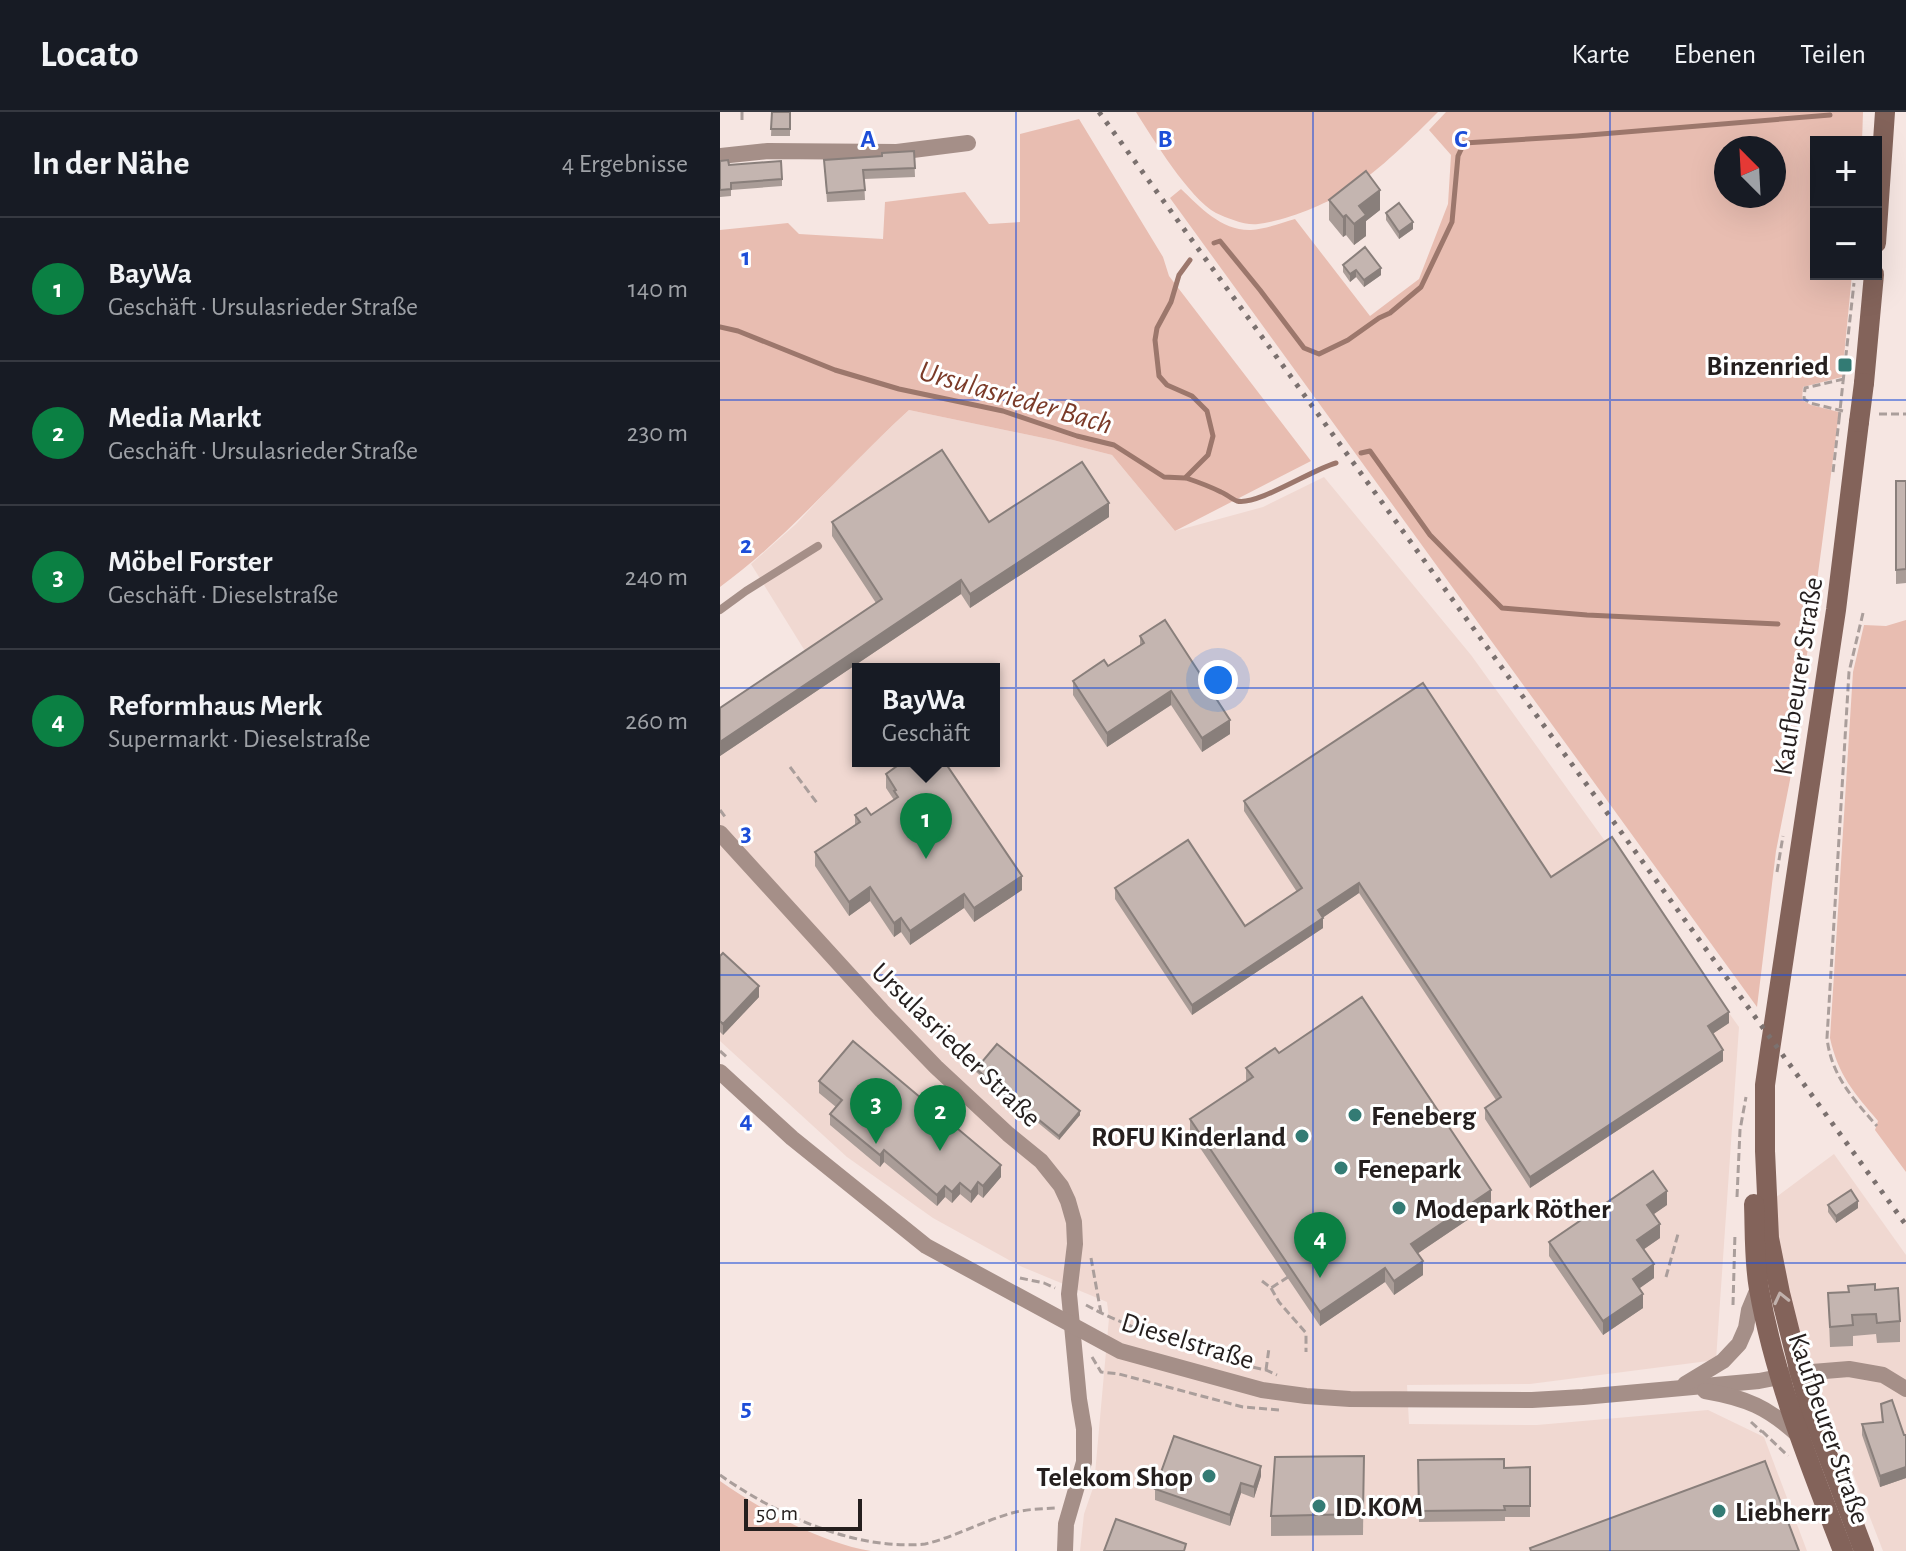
<!DOCTYPE html>
<html lang="de">
<meta charset="utf-8">
<style>
body{margin:0;font-family:"Alegreya Sans",sans-serif;background:#242831;color:#f1f3f6}
.controls{position:absolute;right:24px;top:24px;display:grid;overflow:hidden;border-radius:0px;box-shadow:0 8px 32px #0002}
.controls button{width:72px;height:72px;display:grid;place-items:center;padding:0;border:0;border-bottom:2px solid #363941;background:#171b24;color:#f1f3f6;font:40px sans-serif}
.compass{position:absolute;left:994px;top:24px;width:72px;height:72px;border-radius:50%;background:#171b24;box-shadow:0 8px 32px #0002;rotate:336deg}
.scale{position:absolute;left:24px;bottom:20px;width:118px;box-sizing:border-box;padding-left:8px;border:4px solid #251f1e;border-top:0;font-size:22px;line-height:28px;white-space:nowrap;color:#251f1e;-webkit-text-stroke:6px #fff;paint-order:stroke}
.you{position:absolute;left:498px;top:568px;width:28px;height:28px;margin:-20px;border:6px solid #fff;border-radius:50%;background:#1a73e8;box-shadow:0 0 0 12px #1a73e833}
.badge{display:grid;place-items:center;width:52px;height:52px;border-radius:50%;background:#0b8043;color:#fff;font-size:26px;font-weight:700}
.pin{position:absolute;translate:-50% -66px;filter:drop-shadow(0 2px 4px #0008)}
.pin::after{content:'';position:absolute;top:42px;width:28px;height:24px;background:inherit;clip-path:polygon(0 0,100% 0,50% 100%)}
.popup{position:absolute;left:132px;top:551px;width:148px;height:104px;box-sizing:border-box;display:grid;place-content:center;border-radius:0px;background:#171b24;filter:drop-shadow(0 2px 6px #0005);font-size:26px;white-space:nowrap;color:#9ea1a6}
.popup b{font-size:30px;color:#f1f3f6}
.popup::after{content:'';position:absolute;left:50%;top:100%;margin-left:-16px;border:16px solid transparent;border-top-color:#171b24}
.list{margin:0;padding:0;list-style:none}
h2{display:flex;justify-content:space-between;align-items:center;height:104px;margin:0;padding:0 32px;font-size:34px}
h2 small{font-size:26px;font-weight:400;color:#9ea1a6}
.list li{display:grid;grid-template-columns:52px 1fr auto;gap:24px;align-items:center;box-sizing:border-box;height:144px;padding:0 32px;border-top:2px solid #363941}
.list b{display:block;font-size:30px;white-space:nowrap}
.list p{margin:0;font-size:26px;white-space:nowrap;color:#9ea1a6}
.list em{font-size:26px;font-style:normal;color:#9ea1a6}
.map{position:relative;flex:none;width:1186px;height:1439px;overflow:hidden}
header{display:flex;align-items:center;gap:48px;box-sizing:border-box;height:112px;padding:0 40px;background:#171b24;border-bottom:2px solid #363941}
header strong{font-size:38px}
nav{display:flex;gap:44px;margin-inline-start:auto;font-size:28px}
main{display:flex}
aside{flex:1;background:#171b24}
.map>svg:first-child{display:block}
.built{fill:#f0d8d1;fill-rule:evenodd}
.green{fill:#e8bdb1;fill-rule:evenodd}
.lines{fill:none;stroke-linecap:round;stroke-linejoin:round}
.stream{stroke:#9c776c;stroke-width:5}
.path{stroke:#aa9e9b;stroke-width:3;stroke-dasharray:8 4;stroke-linecap:butt}
.lane{stroke:#a58f88;stroke-width:8}
.street{stroke:#a58f88;stroke-width:16}
.secondary{stroke:#83635a;stroke-width:20}
.rail{stroke:#7b716f;stroke-width:5;stroke-dasharray:4 8;stroke-linecap:butt}
.path-bridge{stroke:#aa9e9b;stroke-width:3;stroke-dasharray:8 4;stroke-linecap:butt}
.secondary-bridge{stroke:#83635a;stroke-width:20}
.wall{fill:#a99c97}
.shaded-wall{fill:#897f7b}
.building{fill:#c4b5b0;stroke:#897f7b;stroke-width:2}
.oneway{stroke:#c1b1ac}
.grid{fill:none;stroke:#1d4ed8;stroke-width:2;stroke-opacity:0.55}
.poi-dot{fill:#337b74;stroke:#fff;stroke-width:3}
.labels{text-anchor:middle;stroke-width:6;stroke-linejoin:round;paint-order:stroke}
.poi-label{font-size:28px;font-weight:bold;fill:#251f1e;stroke:#fff;text-anchor:start}
.street-label{font-size:28px;fill:#251f1e;stroke:#fff}
.water-label{font-size:30px;font-style:italic;fill:#7b3b29;stroke:#fff}
.grid-label{font-size:26px;text-anchor:middle;font-weight:bold;fill:#1d4ed8;stroke:#fff;stroke-width:6;stroke-linejoin:round;paint-order:stroke}
</style>
<header>
<strong>Locato</strong>
<nav><a>Karte</a><a>Ebenen</a><a>Teilen</a></nav>
</header>
<main>
<aside>
<h2>In der Nähe<small>4 Ergebnisse</small></h2>
<ul class="list">
<li><span class="badge">1</span><div><b>BayWa</b><p>Geschäft · Ursulasrieder Straße</p></div><em>140 m</em></li>
<li><span class="badge">2</span><div><b>Media Markt</b><p>Geschäft · Ursulasrieder Straße</p></div><em>230 m</em></li>
<li><span class="badge">3</span><div><b>Möbel Forster</b><p>Geschäft · Dieselstraße</p></div><em>240 m</em></li>
<li><span class="badge">4</span><div><b>Reformhaus Merk</b><p>Supermarkt · Dieselstraße</p></div><em>260 m</em></li>
</ul>
</aside>
<div class="map">
<svg width="1186" height="1439" viewBox="0 0 1186 1439">
<rect width="100%" height="100%" fill="#f6e6e2"/>
<g class="built">
<path d="M189 298 333 328 392 343 455 419 543 395 604 365 751 543 1019 915 996 1248 810 1272 687 1273 689 1312 817 1313 988 1298 1044 1325 1087 1439H360L364 1402 374 1373 389 1206 387 1190 300 1154 213 1106 127 1045 0 929V597L85 539 31 452 76 412 133 351ZM138 557H274V649H138Z"/>
<polygon points="1114,1042 1186,1143 1186,1439 1163,1439 1068,1194 1051,1089"/>
</g>
<g class="green">
<path d="M416 0H718C693 25 660 58 630 77 607 92 565 109 538 112 526 114 507 106 496 101 469 86 433 27 416 0Z"/>
<path d="M726 0H1143L1142 30H1096V162H1132L1122 265 1083 275 1082 288 1091 293 1119 300 1102 432 1070 668 1056 739 1037 895 450 86 461 77C481 96 502 119 531 118 545 117 561 111 575 107L650 204 699 167 728 92 731 43 709 18ZM1006 36H1054V84H1006Z"/>
<path d="M359 7 443 145 449 164 591 349 455 419 392 343 333 328 189 298C124 357 71 423 0 475V118L68 111 79 122 163 127 165 90 245 80 269 112 300 110V22Z"/>
<path d="M1186 508V1060L1155 1018 1158 1009C1134 981 1118 963 1110 926L1133 560 1144 513 1166 514Z"/>
<path d="M0 1369C41 1398 101 1431 151 1439H0Z"/>
</g>
<g class="lines">
<g class="stream">
<polyline points="494,131 500,129 540,178 584,236 599,242 628,228 659,206 670,201 701,175 732,110 738,44 744,31 857,24 1110,3"/>
<polyline points="0,215 18,219 115,258 179,277 283,299 357,324 394,333 444,365 465,366 488,343 493,324 487,299 472,284 447,273 439,264 435,228 437,216 451,190 459,163 470,148"/>
<polyline points="641,341 650,339 710,423 782,496 867,503 1058,512"/>
<path d="M466 366C478 370 489 374 501 380 506 382 512 387 517 389 537 394 593 357 616 351"/>
</g>
<g class="path">
<polyline points="22,8 22,0"/>
<polyline points="1123,270 1134,171"/>
<polyline points="1123,299 1090,291 1084,287 1085,276 1124,267"/>
<polyline points="1159,302 1186,302"/>
<polyline points="1113,360 1119,308"/>
<path d="M1143 501 1129 560 1107 926C1111 963 1133 987 1157 1014"/>
<polyline points="1094,511 1098,486"/>
<polyline points="70,655 97,691"/>
<polyline points="0,698 6,706"/>
<polyline points="1057,760 1063,724"/>
<polyline points="0,939 8,946"/>
<polyline points="1017,1085 1020,1018 1026,985"/>
<polyline points="371,1146 381,1201"/>
<polyline points="946,1165 958,1122"/>
<polyline points="300,1166 324,1171 335,1176"/>
<polyline points="542,1169 551,1176 568,1165"/>
<polyline points="551,1176 559,1190 586,1221 586,1240"/>
<polyline points="366,1193 381,1201 472,1241"/>
<polyline points="1013,1193 1015,1121"/>
<polyline points="372,1245 381,1260 399,1262 523,1295 559,1298"/>
<polyline points="498,1248 546,1258 557,1263"/>
<polyline points="546,1258 549,1236"/>
<polyline points="1031,1310 1042,1320"/>
<polyline points="1042,1319 1068,1344"/>
<path d="M0 1363C55 1402 135 1439 205 1432 235 1425 263 1409 292 1401 306 1397 321 1397 335 1396"/>
</g>
<polyline class="lane" points="0,498 26,479 98,434"/>
<g class="street">
<polyline points="0,44 48,39 177,40 248,31"/>
<polyline points="0,721 162,899 216,955 288,1022 321,1049 341,1074 348,1089 354,1110 355,1132 349,1182 359,1287 364,1317 364,1350 346,1412 345,1439"/>
<polyline points="0,960 72,1026 206,1134 400,1239 542,1278 586,1284 630,1287 812,1288 863,1285 1039,1269 1080,1261 1129,1257 1163,1263 1186,1277"/>
<polyline points="965,1272 1003,1249 1019,1232 1026,1216 1029,1198 1039,1174"/>
<path d="M985 1279C1026 1286 1048 1295 1079 1324"/>
</g>
<g class="secondary">
<polyline points="1156,131 1165,0"/>
<polyline points="1144,271 1154,162"/>
<polyline points="1139,310 1116,498 1050,938 1045,973 1045,1039 1049,1126 1060,1181 1080,1261 1090,1297 1144,1439"/>
<path d="M1034 1092C1035 1120 1034 1149 1039 1177 1055 1268 1090 1353 1123 1439"/>
</g>
<polyline class="rail" points="379,0 1186,1113"/>
<polyline class="path-bridge" points="1119,308 1123,270"/>
<polyline class="secondary-bridge" points="1139,310 1144,271"/>
</g>
<g class="wall">
<polygon points="52,0 70,0 70,24 51,24"/>
<polygon points="194,39 195,65 144,67 145,88 107,90 104,48 162,44"/>
<polygon points="0,49 9,53 62,67 62,74 11,78 11,84 0,85"/>
<polygon points="609,88 660,98 646,109 646,124 634,133 626,123 623,125 609,108"/>
<polygon points="666,101 693,117 679,127 666,108"/>
<polygon points="623,153 661,163 644,175 636,165 630,170 623,160"/>
<polygon points="1176,369 1186,369 1186,471 1176,472"/>
<polygon points="389,405 250,496 241,482 0,644 0,596 156,491 112,424 112,410 269,410"/>
<polygon points="420,524 510,622 482,640 451,593 387,635 353,583 353,569 388,554 420,533"/>
<polygon points="166,662 302,778 254,810 244,796 190,833 181,820 174,825 150,789 129,804 95,754 95,740 135,713 135,703 151,703 174,688 166,676"/>
<polygon points="524,689 831,765 1009,911 992,922 1003,949 810,1076 765,1007 765,996 776,988 639,781 603,805 603,816 472,903 395,787 395,776 525,814 577,780 524,699"/>
<polygon points="0,844 39,885 3,923 0,920"/>
<polygon points="559,941 771,1092 697,1142 703,1163 674,1183 665,1170 600,1214 470,1021 470,1007 526,969 526,956"/>
<polygon points="256,957 360,1003 339,1028 256,960"/>
<polygon points="99,969 281,1065 263,1086 258,1082 251,1091 240,1082 232,1091 225,1085 217,1094 164,1050 160,1055 110,1013 110,1002 116,995 99,981"/>
<polygon points="947,1093 933,1102 940,1126 924,1137 934,1166 919,1176 923,1196 883,1223 829,1144 829,1130"/>
<polygon points="1108,1093 1138,1096 1116,1111 1108,1100"/>
<polygon points="1108,1181 1180,1209 1180,1230 1157,1231 1156,1222 1133,1224 1133,1234 1110,1235"/>
<polygon points="1161,1292 1184,1323 1186,1323 1186,1366 1160,1375 1142,1323 1142,1312 1162,1310"/>
<polygon points="644,1344 643,1423 551,1424 551,1404"/>
<polygon points="698,1348 784,1356 810,1355 810,1405 785,1405 785,1409 699,1410"/>
<polygon points="541,1364 534,1386 521,1381 510,1414 435,1388 435,1377"/>
</g>
<g class="shaded-wall">
<polygon points="660,78 660,98 646,109 646,124 634,133 634,112 639,94"/>
<polygon points="626,103 626,123 623,125 623,105"/>
<polygon points="693,110 693,117 679,127 679,120"/>
<polygon points="661,156 661,163 644,175 644,168"/>
<polygon points="636,158 636,165 630,170 630,162"/>
<polygon points="389,391 389,405 250,496 250,482"/>
<polygon points="241,468 241,482 0,644 0,630"/>
<polygon points="451,579 451,593 387,635 387,621"/>
<polygon points="510,608 510,622 482,640 482,626"/>
<polygon points="302,764 302,778 254,810 254,796"/>
<polygon points="639,771 639,781 598,809 598,798"/>
<polygon points="150,775 150,789 129,804 129,790"/>
<polygon points="244,782 244,796 190,833 190,819"/>
<polygon points="181,806 181,820 174,825 174,811"/>
<polygon points="603,806 603,816 472,903 472,893"/>
<polygon points="39,874 39,885 3,923 3,912"/>
<polygon points="1009,900 1009,911 988,925 988,914"/>
<polygon points="1003,938 1003,949 810,1076 810,1065"/>
<polygon points="360,999 360,1003 339,1028 339,1024"/>
<polygon points="164,1038 164,1050 160,1055 160,1043"/>
<polygon points="281,1053 281,1065 263,1086 263,1074"/>
<polygon points="258,1070 258,1082 251,1091 251,1080"/>
<polygon points="240,1071 240,1082 232,1091 232,1080"/>
<polygon points="225,1074 225,1085 217,1094 217,1083"/>
<polygon points="771,1078 771,1092 691,1146 691,1132"/>
<polygon points="947,1079 947,1093 927,1107 927,1093"/>
<polygon points="1138,1089 1138,1096 1116,1111 1116,1104"/>
<polygon points="940,1112 940,1126 917,1142 917,1128"/>
<polygon points="703,1149 703,1163 674,1183 674,1169"/>
<polygon points="934,1152 934,1166 913,1181 913,1167"/>
<polygon points="665,1156 665,1170 600,1214 600,1200"/>
<polygon points="923,1182 923,1196 883,1223 883,1209"/>
<polygon points="541,1354 541,1364 534,1386 534,1375"/>
<polygon points="1186,1355 1186,1366 1160,1375 1160,1364"/>
<polygon points="521,1371 521,1381 510,1414 510,1403"/>
</g>
<g class="building">
<polygon points="52,0 70,0 70,17 51,17"/>
<polygon points="194,39 195,56 143,58 145,78 107,81 104,48 162,44 162,41"/>
<polygon points="8,48 9,53 61,49 62,67 11,71 11,77 0,78 0,49"/>
<polygon points="646,59 660,78 639,94 646,103 634,112 626,103 623,105 609,88"/>
<polygon points="679,91 693,110 679,120 666,101"/>
<polygon points="645,135 661,156 644,168 636,158 630,162 623,153"/>
<polygon points="222,338 269,410 362,350 389,391 250,482 241,468 0,630 0,596 162,487 112,410"/>
<polygon points="1176,369 1186,369 1186,457 1176,458"/>
<polygon points="445,508 510,608 482,626 451,579 387,621 353,569 384,548 388,554 424,531 420,524"/>
<polygon points="703,571 831,765 892,725 1009,900 988,914 1003,938 810,1065 765,996 781,985 639,771 598,798 603,806 472,893 395,776 468,728 525,814 582,776 524,689"/>
<polygon points="184,649 199,649 204,656 214,649 224,649 302,764 254,796 244,782 190,819 181,806 174,811 150,775 129,790 95,740 140,710 135,703 146,696 151,703 178,685 174,679 176,678 166,662"/>
<polygon points="3,841 39,874 3,912 0,909 0,844"/>
<polygon points="642,885 771,1078 691,1132 703,1149 674,1169 665,1156 600,1200 470,1007 533,965 526,956 555,936 559,941"/>
<polygon points="133,929 281,1053 263,1074 258,1070 251,1080 240,1071 232,1080 225,1074 217,1083 164,1038 160,1043 110,1002 122,988 99,969"/>
<polygon points="277,932 360,999 339,1024 256,957"/>
<polygon points="933,1059 947,1079 927,1093 940,1112 917,1128 934,1152 913,1167 923,1182 883,1209 829,1130"/>
<polygon points="1131,1078 1138,1089 1116,1104 1108,1093"/>
<polygon points="1155,1172 1155,1178 1178,1176 1180,1209 1157,1211 1156,1202 1132,1203 1133,1213 1110,1215 1108,1181 1129,1180 1128,1174"/>
<polygon points="1172,1288 1184,1323 1186,1323 1186,1355 1160,1364 1142,1312 1163,1310 1161,1292"/>
<polygon points="454,1324 541,1354 534,1375 521,1371 510,1403 435,1377"/>
<polygon points="644,1344 643,1402 551,1404 555,1345"/>
<polygon points="784,1347 784,1356 810,1355 810,1394 784,1394 785,1398 699,1399 698,1348"/>
<polygon points="1045,1349 1079,1439 811,1439 810,1436"/>
<polygon points="396,1407 466,1432 464,1439 384,1439"/>
</g>
<defs><path id="oneway-chevron" d="M-2-3.5L2.5 0L-2 3.5" fill="none" stroke-width="1.6" stroke-linecap="round" stroke-linejoin="round" transform="scale(2)"/></defs>
<use class="oneway" href="#oneway-chevron" transform="translate(1061 1186) rotate(-103)"/>
<path class="grid" d="M296 0V1439M593 0V1439M890 0V1439M0 288H1186M0 576H1186M0 863H1186M0 1151H1186"/>
<g class="poi-dot">
<rect x="1117" y="245" width="16" height="16" rx="4"/>
<circle cx="635" cy="1003" r="8"/>
<circle cx="582" cy="1024" r="8"/>
<circle cx="621" cy="1056" r="8"/>
<circle cx="679" cy="1096" r="8"/>
<circle cx="489" cy="1364" r="8"/>
<circle cx="599" cy="1394" r="8"/>
<circle cx="999" cy="1399" r="8"/>
</g>
<g class="labels">
<g class="poi-label">
<text x="1109" y="263" text-anchor="end">Binzenried</text>
<text x="651" y="1013">Feneberg</text>
<text x="566" y="1034" text-anchor="end">ROFU Kinderland</text>
<text x="637" y="1066">Fenepark</text>
<text x="695" y="1106">Modepark Röther</text>
<text x="473" y="1374" text-anchor="end">Telekom Shop</text>
<text x="615" y="1404">ID.KOM</text>
<text x="1015" y="1409">Liebherr</text>
</g>
<g class="street-label">
<text transform="translate(1077 564) rotate(-81)" y="10">Kaufbeurer Straße</text>
<text transform="translate(237 932) rotate(44)" y="10">Ursulasrieder Straße</text>
<text transform="translate(468 1228) rotate(17)" y="10">Dieselstraße</text>
<text transform="translate(1110 1316) rotate(71)" y="10">Kaufbeurer Straße</text>
</g>
<g class="water-label">
<text transform="translate(296 285) rotate(16)" y="10">Ursulasrieder Bach</text>
</g>
</g>
<g class="grid-label">
<text x="148" y="35">A</text>
<text x="445" y="35">B</text>
<text x="741" y="35">C</text>
<text x="26" y="153">1</text>
<text x="26" y="441">2</text>
<text x="26" y="729">3</text>
<text x="26" y="1016">4</text>
<text x="26" y="1304">5</text>
</g>
</svg>
<div class="controls">
<button>+</button>
<button>−</button>
</div>
<svg class="compass" viewBox="-18 -18 36 36"><path d="M0-13l5 13h-10z" fill="#e53935"/><path d="M0 13l5-13h-10z" fill="#9ea1a6"/></svg>
<div class="scale">50 m</div>
<div class="you"></div>
<div class="pin badge" style="left:206px;top:747px">1</div>
<div class="popup"><b>BayWa</b>Geschäft</div>
<div class="pin badge" style="left:220px;top:1039px">2</div>
<div class="pin badge" style="left:156px;top:1032px">3</div>
<div class="pin badge" style="left:600px;top:1166px">4</div>
</div>
</main>
